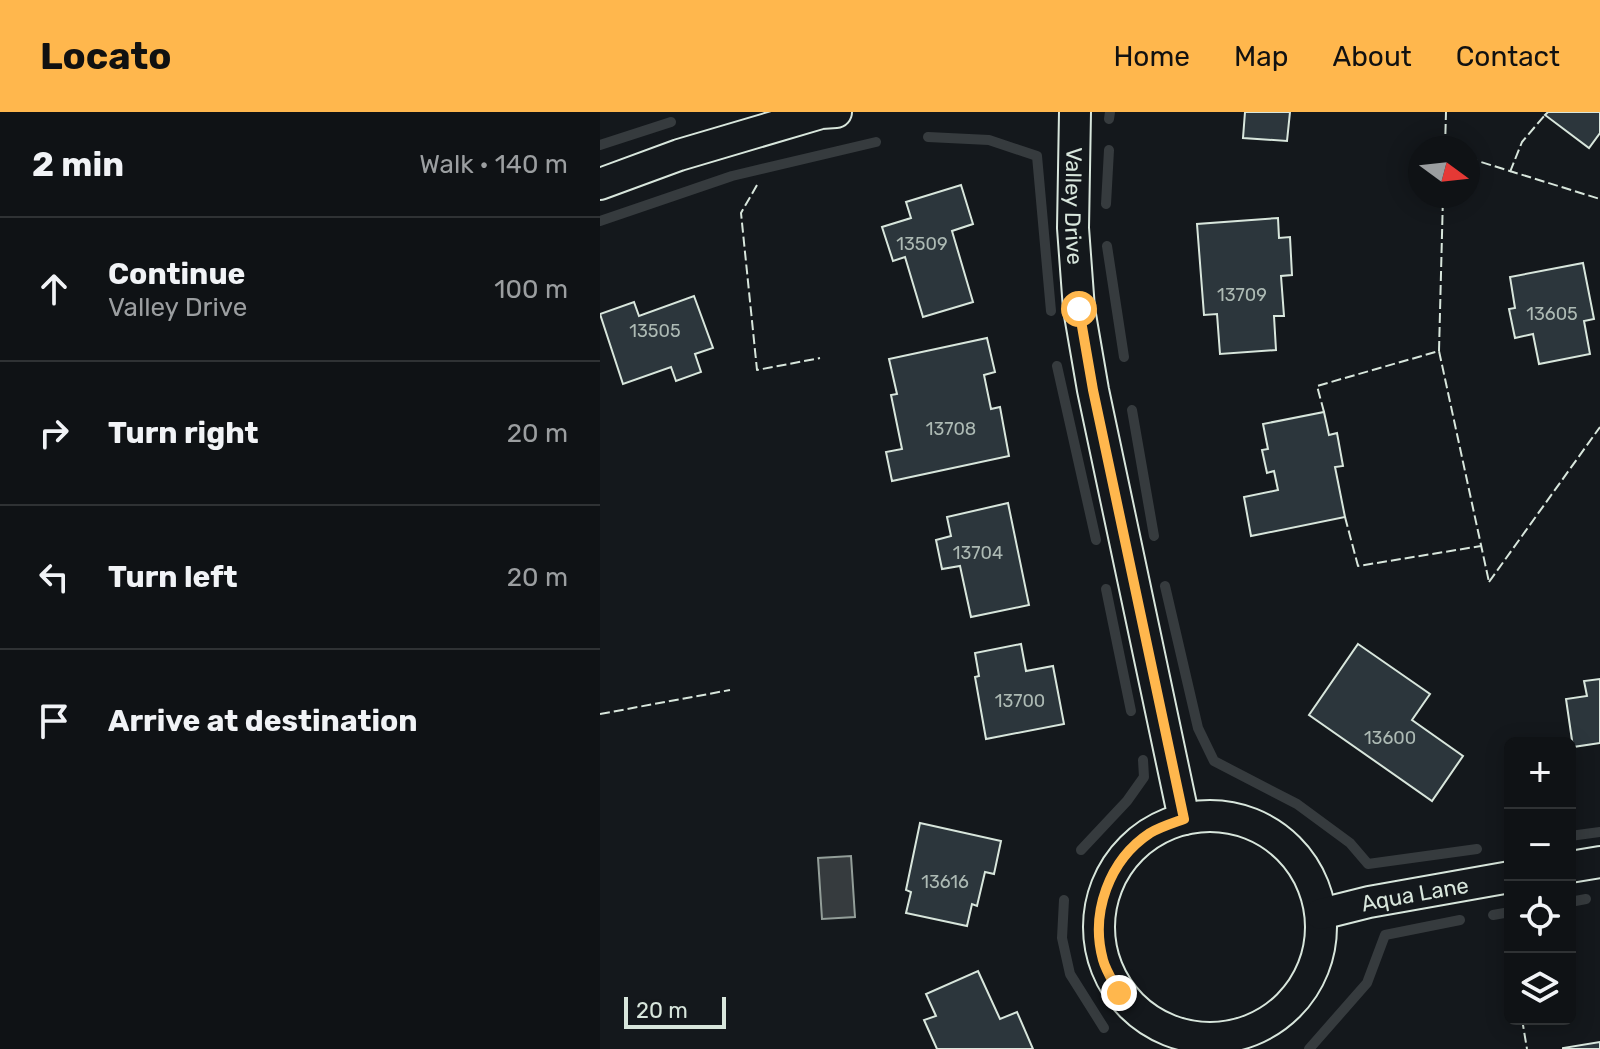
<!DOCTYPE html>
<meta charset="utf-8">
<style>
body{margin:0;font-family:Rubik,sans-serif;background:#1d2022;color:#f1f3f6}
.controls{position:absolute;right:24px;bottom:24px;display:grid;overflow:hidden;border-radius:12px;box-shadow:0 4px 20px #0003}
.controls button{width:72px;height:72px;display:grid;place-items:center;padding:0;border:0;border-bottom:2px solid #2f3234;background:#0f1215;color:#f1f3f6;font:40px sans-serif}
.compass{position:absolute;left:808px;top:24px;width:72px;height:72px;border-radius:50%;background:#0f1215;box-shadow:0 4px 20px #0003;rotate:105deg}
.scale{position:absolute;left:24px;bottom:20px;width:102px;box-sizing:border-box;padding-left:8px;border:4px solid #d8e6dc;border-top:0;font-size:22px;line-height:28px;white-space:nowrap;color:#d8e6dc;-webkit-text-stroke:6px #14181c;paint-order:stroke}
.stop{position:absolute;width:24px;height:24px;margin:-18px;border:6px solid #ffb74d;border-radius:50%;background:#fff}
.stop.end{background:#ffb74d;border-color:#fff;box-shadow:0 2px 8px #0008}
.list{margin:0;padding:0;list-style:none}
h2{display:flex;justify-content:space-between;align-items:center;height:104px;margin:0;padding:0 32px;font-size:34px}
h2 small{font-size:26px;font-weight:400;color:#9b9ea0}
.list li{display:grid;grid-template-columns:52px 1fr auto;gap:24px;align-items:center;box-sizing:border-box;height:144px;padding:0 32px;border-top:2px solid #2f3234}
.list b{display:block;font-size:30px;white-space:nowrap}
.list p{margin:0;font-size:26px;white-space:nowrap;color:#9b9ea0}
.list em{font-size:26px;font-style:normal;color:#9b9ea0}
.icon{flex:none;width:44px;height:44px;fill:none;stroke:currentColor;stroke-width:2;stroke-linecap:round;stroke-linejoin:round}
.map{position:relative;flex:none;width:1000px;height:937px;overflow:hidden}
header{display:flex;align-items:center;gap:48px;box-sizing:border-box;height:112px;padding:0 40px;background:#ffb74d;color:#111}
header strong{font-size:38px}
nav{display:flex;gap:44px;margin-inline-start:auto;font-size:28px}
main{display:flex}
aside{flex:1;background:#0f1215}
.map>svg:first-child{display:block}
.water{fill:#363b3e;stroke:#939e99;stroke-width:2}
.lines{fill:none;stroke-linecap:round;stroke-linejoin:round}
.stream{stroke:#363b3e;stroke-width:10}
.building{fill:#2c363c;stroke:#d8e6dc;stroke-width:2}
.street-casing{stroke:#d8e6dc;stroke-width:34}
.street{stroke:#14181c;stroke-width:30}
.fence{stroke:#d8e6dc;stroke-width:2;stroke-dasharray:10 4;stroke-linecap:butt}
.route{stroke:#ffb74d;stroke-width:10}
.labels{text-anchor:middle;stroke-width:6;stroke-linejoin:round;paint-order:stroke}
.number-label{font-size:18px;fill:#adbab4}
.street-label{font-size:22px;fill:#d8e6dc;stroke:#14181c}
</style>
<header>
<strong>Locato</strong>
<nav><a>Home</a><a>Map</a><a>About</a><a>Contact</a></nav>
</header>
<main>
<aside>
<h2>2 min<small>Walk · 140 m</small></h2>
<ul class="list">
<li><svg class="icon" aria-label="ahead" viewBox="0 0 24 24"><path d="M12 20V5M6 11l6-6 6 6"/></svg><div><b>Continue</b><p>Valley Drive</p></div><em>100 m</em></li>
<li><svg class="icon" aria-label="right" viewBox="0 0 24 24"><path d="M7 20v-9h11M14 6l5 5-5 5"/></svg><div><b>Turn right</b></div><em>20 m</em></li>
<li><svg class="icon" aria-label="left" viewBox="0 0 24 24"><path d="M17 20v-9H6M10 6l-5 5 5 5"/></svg><div><b>Turn left</b></div><em>20 m</em></li>
<li><svg class="icon" aria-label="arrive" viewBox="0 0 24 24"><path d="M6 21V4h12l-3 4 3 4H6"/></svg><div><b>Arrive at destination</b></div></li>
</ul>
</aside>
<div class="map">
<svg width="1000" height="937" viewBox="0 0 1000 937">
<rect width="100%" height="100%" fill="#14181c"/>
<polygon class="water" points="251,744 255,805 222,807 218,746"/>
<g class="lines">
<g class="stream">
<polyline points="509,7 510,0"/>
<polyline points="328,25 389,28 437,44 451,199"/>
<polyline points="0,33 71,10"/>
<polyline points="506,92 509,38"/>
<polyline points="0,109 132,64 276,30"/>
<polyline points="507,134 524,245"/>
<polyline points="457,254 496,428"/>
<polyline points="532,298 554,424"/>
<polyline points="565,474 598,616 614,649 697,692 750,731 768,752 877,737"/>
<polyline points="506,477 531,599"/>
<polyline points="970,724 1000,720"/>
<polyline points="481,738 527,689 544,665 543,648"/>
<polyline points="464,788 462,826 470,862 504,916"/>
<polyline points="970,790 986,787"/>
<polyline points="893,803 910,800"/>
<polyline points="709,937 767,871 785,823 860,808"/>
</g>
</g>
<g class="building">
<polygon points="645,0 690,0 687,29 643,26"/>
<polygon points="948,0 1000,0 1000,21 989,36 945,3"/>
<polygon points="361,73 373,112 352,119 373,190 323,205 305,145 293,149 282,115 311,106 306,90"/>
<polygon points="678,106 679,126 690,125 692,163 681,164 684,204 674,204 676,238 620,242 617,202 604,203 597,112"/>
<polygon points="983,151 994,207 984,209 990,242 939,252 933,222 915,226 909,197 915,196 910,165"/>
<polygon points="94,184 113,236 95,242 101,260 76,269 71,255 23,272 0,202 34,190 39,204"/>
<polygon points="387,226 395,260 384,263 391,297 400,295 409,344 292,369 286,340 302,337 291,283 297,282 289,247"/>
<polygon points="724,300 729,323 737,321 743,354 735,355 745,405 651,424 644,385 678,378 674,359 667,361 662,338 668,337 663,312"/>
<polygon points="408,391 429,493 371,505 360,454 342,457 336,428 351,424 347,405"/>
<polygon points="421,532 426,559 453,554 464,612 386,627 375,565 379,564 375,541"/>
<polygon points="758,532 830,582 812,608 863,644 832,689 709,603"/>
<polygon points="1000,567 1000,631 973,635 966,587 987,584 984,569"/>
<polygon points="320,711 401,729 394,762 385,760 377,794 372,792 367,814 306,801 311,780 306,778"/>
<polygon points="378,859 400,907 417,900 433,937 337,937 324,908 336,904 326,882"/>
<polygon points="1000,930 1000,937 963,937 963,936"/>
</g>
<g class="lines">
<defs>
<g id="street">
<path id="s1" d="M475 0 473 116 479 197 493 278 584 707"/>
<polyline points="0,72 79,43 221,1 236,0"/>
<circle cx="610" cy="815" r="111"/>
<polyline points="970,755 1000,750"/>
<path id="s2" d="M721 802 769 790 910 765"/>
</g>
</defs>
<use href="#street" class="street-casing"/>
<use href="#street" class="street"/>
<g class="fence">
<polyline points="845,36 846,0"/>
<polyline points="868,46 1000,87"/>
<polyline points="910,60 922,30 945,3"/>
<polyline points="157,73 141,101 157,258 220,246"/>
<polyline points="839,239 843,84"/>
<polyline points="724,300 717,274 839,239 889,470"/>
<polyline points="745,405 758,454 881,434"/>
<polyline points="889,470 1000,315"/>
<polyline points="0,602 130,578"/>
<polyline points="909,821 910,829"/>
<polyline points="922,907 927,937"/>
</g>
</g>
<g class="lines">
<path class="route" d="M479 197 493 278 584 707C573 711 560 715 550 721 509 748 490 801 503 848 506 859 514 871 519 881"/>
</g>
<g class="labels">
<g class="number-label">
<text x="322" y="138">13509</text>
<text x="642" y="189">13709</text>
<text x="952" y="208">13605</text>
<text x="55" y="225">13505</text>
<text x="351" y="323">13708</text>
<text x="378" y="447">13704</text>
<text x="420" y="595">13700</text>
<text x="790" y="632">13600</text>
<text x="345" y="776">13616</text>
</g>
<g class="street-label">
<text dy="8" stroke="none"><textPath href="#s1" startOffset="94">Valley Drive</textPath></text>
<text dy="8" stroke="none"><textPath href="#s2" startOffset="96">Aqua Lane</textPath></text>
</g>
</g>
</svg>
<div class="controls">
<button>+</button>
<button>−</button>
<button><svg class="icon" aria-label="locate" viewBox="0 0 24 24"><circle cx="12" cy="12" r="6"/><path d="M12 2v4M12 18v4M2 12h4M18 12h4"/></svg></button>
<button><svg class="icon" aria-label="layers" viewBox="0 0 24 24"><path d="M12 4l9 5-9 5-9-5zM3 14l9 5 9-5"/></svg></button>
</div>
<svg class="compass" viewBox="-18 -18 36 36"><path d="M0-13l5 13h-10z" fill="#e53935"/><path d="M0 13l5-13h-10z" fill="#9b9ea0"/></svg>
<div class="scale">20 m</div>
<div class="stop" style="left:479px;top:197px"></div>
<div class="stop end" style="left:519px;top:881px"></div>
</div>
</main>
